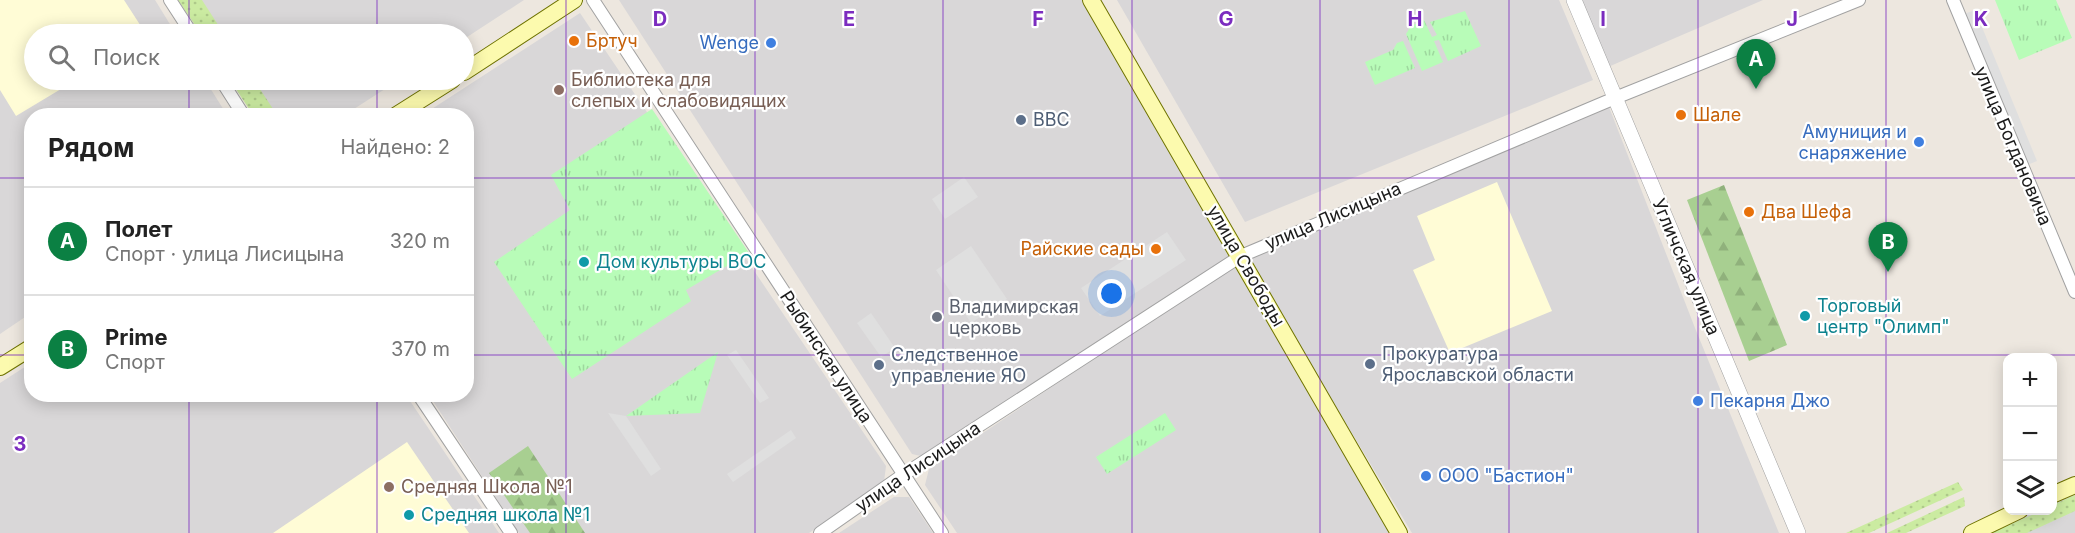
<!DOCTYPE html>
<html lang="ru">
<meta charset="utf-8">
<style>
body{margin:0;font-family:Inter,sans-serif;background:#f6f6f6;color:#222}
.controls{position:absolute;right:18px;bottom:18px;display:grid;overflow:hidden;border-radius:12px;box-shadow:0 3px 15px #0003}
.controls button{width:54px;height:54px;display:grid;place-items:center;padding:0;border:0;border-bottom:2px solid #e0e0e0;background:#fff;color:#222;font:30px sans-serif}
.you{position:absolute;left:1112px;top:294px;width:21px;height:21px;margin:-15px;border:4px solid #fff;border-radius:50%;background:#1a73e8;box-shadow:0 0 0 9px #1a73e833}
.badge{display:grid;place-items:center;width:39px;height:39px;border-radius:50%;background:#0b8043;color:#fff;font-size:20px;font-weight:700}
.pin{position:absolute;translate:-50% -50px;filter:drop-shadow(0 2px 3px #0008)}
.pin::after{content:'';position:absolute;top:32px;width:21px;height:18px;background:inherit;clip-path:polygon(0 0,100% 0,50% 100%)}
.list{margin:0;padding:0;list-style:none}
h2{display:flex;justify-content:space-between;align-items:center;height:78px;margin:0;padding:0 24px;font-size:26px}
h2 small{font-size:20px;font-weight:400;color:#767676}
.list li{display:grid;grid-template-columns:39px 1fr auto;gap:18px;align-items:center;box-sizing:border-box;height:108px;padding:0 24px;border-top:2px solid #e0e0e0}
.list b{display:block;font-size:22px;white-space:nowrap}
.list p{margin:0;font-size:20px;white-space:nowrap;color:#767676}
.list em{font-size:20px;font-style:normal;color:#767676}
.icon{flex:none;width:33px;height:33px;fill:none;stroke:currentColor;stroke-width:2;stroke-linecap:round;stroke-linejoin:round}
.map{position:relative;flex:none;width:2075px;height:533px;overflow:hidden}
.search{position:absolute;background:#fff;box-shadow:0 3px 15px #0003;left:24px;top:24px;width:450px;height:66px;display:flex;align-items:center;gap:15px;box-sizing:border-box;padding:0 21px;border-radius:33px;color:#767676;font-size:22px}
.panel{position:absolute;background:#fff;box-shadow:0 3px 15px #0003;left:24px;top:108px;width:450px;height:294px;border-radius:24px}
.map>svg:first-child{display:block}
.residential{fill:#d9d7d8}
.education{fill:#fffcd6}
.grass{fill:url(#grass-dots)}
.forest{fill:url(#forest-firs)}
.park{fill:url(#park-tufts)}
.parking{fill:#dfdfdf}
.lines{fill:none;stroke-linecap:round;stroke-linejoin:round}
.minor-casing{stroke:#a2a2a2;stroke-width:14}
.tertiary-casing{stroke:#a2a2a2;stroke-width:16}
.secondary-casing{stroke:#6f7300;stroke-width:18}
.minor{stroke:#fff;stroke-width:12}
.tertiary{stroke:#fff;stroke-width:15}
.secondary{stroke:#fcfaae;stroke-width:16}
.grid{fill:none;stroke:#7b2cbf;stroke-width:1.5;stroke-opacity:0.55}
.food-dot{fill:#e8710a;stroke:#fff;stroke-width:2}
.shop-dot{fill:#3f7fe0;stroke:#fff;stroke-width:2}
.education-dot{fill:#8d6e63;stroke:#fff;stroke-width:2}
.service-dot{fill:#5c6f8a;stroke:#fff;stroke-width:2}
.culture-dot{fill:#0f9aa8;stroke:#fff;stroke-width:2}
.worship-dot{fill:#6b7280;stroke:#fff;stroke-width:2}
.labels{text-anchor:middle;stroke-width:4.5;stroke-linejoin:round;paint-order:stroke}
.food-label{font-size:18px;fill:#c56008;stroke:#fff;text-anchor:start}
.shop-label{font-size:18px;fill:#366cbe;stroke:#fff;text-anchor:end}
.education-label{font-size:18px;fill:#785e54;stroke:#fff;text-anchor:start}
.service-label{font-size:18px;fill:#4e5e75;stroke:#fff;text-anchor:start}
.street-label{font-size:18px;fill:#1b1b1b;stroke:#fff}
.culture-label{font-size:18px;fill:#0d838f;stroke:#fff;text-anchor:start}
.worship-label{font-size:18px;fill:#5b616d;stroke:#fff;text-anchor:start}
.grid-label{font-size:20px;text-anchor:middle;font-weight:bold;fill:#7b2cbf;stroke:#fff;stroke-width:4.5;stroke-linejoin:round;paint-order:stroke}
</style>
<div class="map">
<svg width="2075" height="533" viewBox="0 0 2075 533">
<defs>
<pattern id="grass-dots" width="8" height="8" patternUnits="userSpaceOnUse" patternTransform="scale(1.5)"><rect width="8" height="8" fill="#cbeba1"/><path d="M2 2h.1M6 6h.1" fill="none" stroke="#aec98a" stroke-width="1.8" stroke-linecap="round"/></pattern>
<pattern id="forest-firs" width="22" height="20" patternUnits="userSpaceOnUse" patternTransform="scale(1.5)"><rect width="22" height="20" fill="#a8cf91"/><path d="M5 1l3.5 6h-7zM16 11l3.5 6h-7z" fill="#90b17c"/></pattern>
<pattern id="park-tufts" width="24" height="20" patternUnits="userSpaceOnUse" patternTransform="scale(1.5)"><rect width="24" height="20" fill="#b8fcb8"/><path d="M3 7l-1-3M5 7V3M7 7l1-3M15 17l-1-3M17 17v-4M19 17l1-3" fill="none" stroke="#9ed79e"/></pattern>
</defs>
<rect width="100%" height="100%" fill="#ede7df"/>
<g class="residential">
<polygon points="0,0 155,0 176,34 34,34 34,80 205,80 227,115 32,116 31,313 0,334"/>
<polygon points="188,0 524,0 464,39 464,34 211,34"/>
<polygon points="619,0 1094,0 1240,252 925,457 912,454"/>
<polygon points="1117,0 1559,0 1593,80 1245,222"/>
<polygon points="1581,0 1763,0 1608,67"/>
<polygon points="580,13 886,466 884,482 809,533 519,533 429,395 466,394 466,116 421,116"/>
<polygon points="240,80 399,80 343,116 264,115"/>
<polygon points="1609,107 1695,328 1779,533 1412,533 1248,260 1274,246"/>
<polygon points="1242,263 1389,533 957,533 925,485 929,469 1216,277"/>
<polygon points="31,363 32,394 406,395 499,533 0,533 0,383"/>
<polygon points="2075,491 2075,533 1985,533 2034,511 2052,510 2053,502"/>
<polygon points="894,497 909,497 933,533 839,533"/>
</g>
<g class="education">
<polygon points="0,0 124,0 146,34 34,34 34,80 76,80 16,116 0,90"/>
<polygon points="1497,182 1552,311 1450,353 1413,270 1435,260 1417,216"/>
<polygon points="407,442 469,533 273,533"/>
</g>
<g class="grass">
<polygon points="178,0 202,0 224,34 201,34"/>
<polygon points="230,80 254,80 277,115 253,115"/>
<polygon points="1958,482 1963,490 1869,533 1846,533"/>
<polygon points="2075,495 2075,511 2027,533 1991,533 2041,511 2052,510 2053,505"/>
<polygon points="1964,497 1965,506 1906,533 1887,533"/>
</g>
<g class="forest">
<polygon points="1724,185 1787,345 1749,361 1687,200"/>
<polygon points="528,446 585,533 530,533 489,473"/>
</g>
<g class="park">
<polygon points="1995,0 2056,0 2072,38 2019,60"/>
<polygon points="1465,11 1481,46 1448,61 1439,40 1434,41 1443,62 1422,71 1406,34 1411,26 1424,20 1432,37 1437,35 1430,22"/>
<polygon points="1403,41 1415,68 1375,85 1365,62 1393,50 1397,43"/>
<polygon points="652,109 749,253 686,290 691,301 572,379 494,262 570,210 551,175"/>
<polygon points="718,352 700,413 626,416"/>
<polygon points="1165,413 1176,430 1107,474 1096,457"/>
</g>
<g class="parking">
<polygon points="1975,10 2037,161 2022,167 1959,16"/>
<polygon points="964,177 978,197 945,219 932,199"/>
<polygon points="1167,232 1186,260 1100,316 1081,288"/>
<polygon points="971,246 1007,299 971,323 936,270"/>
<polygon points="871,313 895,348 881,357 857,323"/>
<polygon points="736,350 769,398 760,403 727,355"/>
<polygon points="608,413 626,416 661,469 651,476"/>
<polygon points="791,430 796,438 733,482 727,474"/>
</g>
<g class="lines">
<defs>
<g id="minor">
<polyline points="170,0 192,34"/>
<polyline points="593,0 942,533"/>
<polyline points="1953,0 2075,292"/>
<polyline points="221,80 244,116"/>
<polyline points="418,394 511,533"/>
<polyline points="820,533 903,475 1241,256 1615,98 1859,0"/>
</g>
<polyline id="tertiary" points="1574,0 1798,533"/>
<g id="secondary">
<polyline points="1091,0 1399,533"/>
<polyline points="464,72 574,0"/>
<polyline points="395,116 452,80"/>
<polyline points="0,367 32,347"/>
<polyline points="2052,495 2075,485"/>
<polyline points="1972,533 2020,510"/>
</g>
</defs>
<use href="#minor" class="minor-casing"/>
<use href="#tertiary" class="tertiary-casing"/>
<use href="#secondary" class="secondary-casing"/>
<use href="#minor" class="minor"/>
<use href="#tertiary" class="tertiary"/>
<use href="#secondary" class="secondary"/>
</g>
<path class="grid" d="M189 0V34M377 0V34M566 0V533M755 0V533M943 0V533M1132 0V533M1320 0V533M1509 0V533M1698 0V533M1886 0V533M189 80V116M377 80V116M0 178H32M466 178H2075M0 355H32M466 355H2075M189 394V533M377 394V533"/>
<g class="food-dot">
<circle cx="574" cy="41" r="6"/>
<circle cx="1681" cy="115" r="6"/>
<circle cx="1749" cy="212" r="6"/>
<circle cx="1156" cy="249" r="6"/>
</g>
<g class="shop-dot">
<circle cx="771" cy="43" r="6"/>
<circle cx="1919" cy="142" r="6"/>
<circle cx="1698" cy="401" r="6"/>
<circle cx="1426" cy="476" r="6"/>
</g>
<g class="education-dot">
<circle cx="559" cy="90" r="6"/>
<circle cx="389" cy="487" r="6"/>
</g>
<g class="service-dot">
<circle cx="1021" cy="120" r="6"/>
<circle cx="1370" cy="364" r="6"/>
<circle cx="879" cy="365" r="6"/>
</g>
<g class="culture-dot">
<circle cx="584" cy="262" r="6"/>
<circle cx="1805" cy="316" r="6"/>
<circle cx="409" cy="515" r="6"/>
</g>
<circle class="worship-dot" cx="937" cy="317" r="6"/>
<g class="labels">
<g class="food-label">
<text x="586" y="47">Бртуч</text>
<text x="1693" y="121">Шале</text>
<text x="1761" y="218">Два Шефа</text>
<text x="1144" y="255" text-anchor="end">Райские сады</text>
</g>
<g class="shop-label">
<text x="759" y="49">Wenge</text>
<text x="1907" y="138">Амуниция и<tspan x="1907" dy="21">снаряжение</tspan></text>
<text x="1710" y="407" text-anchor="start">Пекарня Джо</text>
<text x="1438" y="482" text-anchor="start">ООО "Бастион"</text>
</g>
<g class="education-label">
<text x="571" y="86">Библиотека для<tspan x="571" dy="21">слепых и слабовидящих</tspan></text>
<text x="401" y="493">Средняя Школа №1</text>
</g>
<g class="service-label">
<text x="1033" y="126">ВВС</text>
<text x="1382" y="360">Прокуратура<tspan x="1382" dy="21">Ярославской области</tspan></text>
<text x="891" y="361">Следственное<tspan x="891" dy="21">управление ЯО</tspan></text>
</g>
<g class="street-label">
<text transform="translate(2013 146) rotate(67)" y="6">улица Богдановича</text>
<text transform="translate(1333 216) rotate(-23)" y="6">улица Лисицына</text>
<text transform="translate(1246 266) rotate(60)" y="6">улица Свободы</text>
<text transform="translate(1686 267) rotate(67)" y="6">Угличская улица</text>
<text transform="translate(826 357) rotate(57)" y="6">Рыбинская улица</text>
<text transform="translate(918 467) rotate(-34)" y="6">улица Лисицына</text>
</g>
<g class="culture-label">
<text x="596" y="268">Дом культуры ВОС</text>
<text x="1817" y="312">Торговый<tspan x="1817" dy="21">центр "Олимп"</tspan></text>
<text x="421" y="521">Средняя школа №1</text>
</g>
<g class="worship-label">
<text x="949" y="313">Владимирская<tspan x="949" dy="21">церковь</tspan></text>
</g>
</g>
<g class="grid-label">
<text x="660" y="26">D</text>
<text x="849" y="26">E</text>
<text x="1038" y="26">F</text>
<text x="1226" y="26">G</text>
<text x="1415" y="26">H</text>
<text x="1603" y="26">I</text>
<text x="1792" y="26">J</text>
<text x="1981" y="26">K</text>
<text x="20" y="451">3</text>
</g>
</svg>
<div class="controls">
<button>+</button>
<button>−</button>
<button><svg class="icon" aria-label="layers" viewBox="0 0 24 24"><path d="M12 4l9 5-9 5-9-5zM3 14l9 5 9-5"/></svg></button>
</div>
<div class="you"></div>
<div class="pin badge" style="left:1756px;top:89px">A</div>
<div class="pin badge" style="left:1888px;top:272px">B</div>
<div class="search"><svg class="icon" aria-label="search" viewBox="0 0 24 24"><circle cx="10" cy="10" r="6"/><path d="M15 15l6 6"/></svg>Поиск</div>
<section class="panel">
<h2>Рядом<small>Найдено: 2</small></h2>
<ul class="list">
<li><span class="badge">A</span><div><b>Полет</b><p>Спорт · улица Лисицына</p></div><em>320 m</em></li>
<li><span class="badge">B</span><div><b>Prime</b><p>Спорт</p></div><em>370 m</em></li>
</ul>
</section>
</div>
